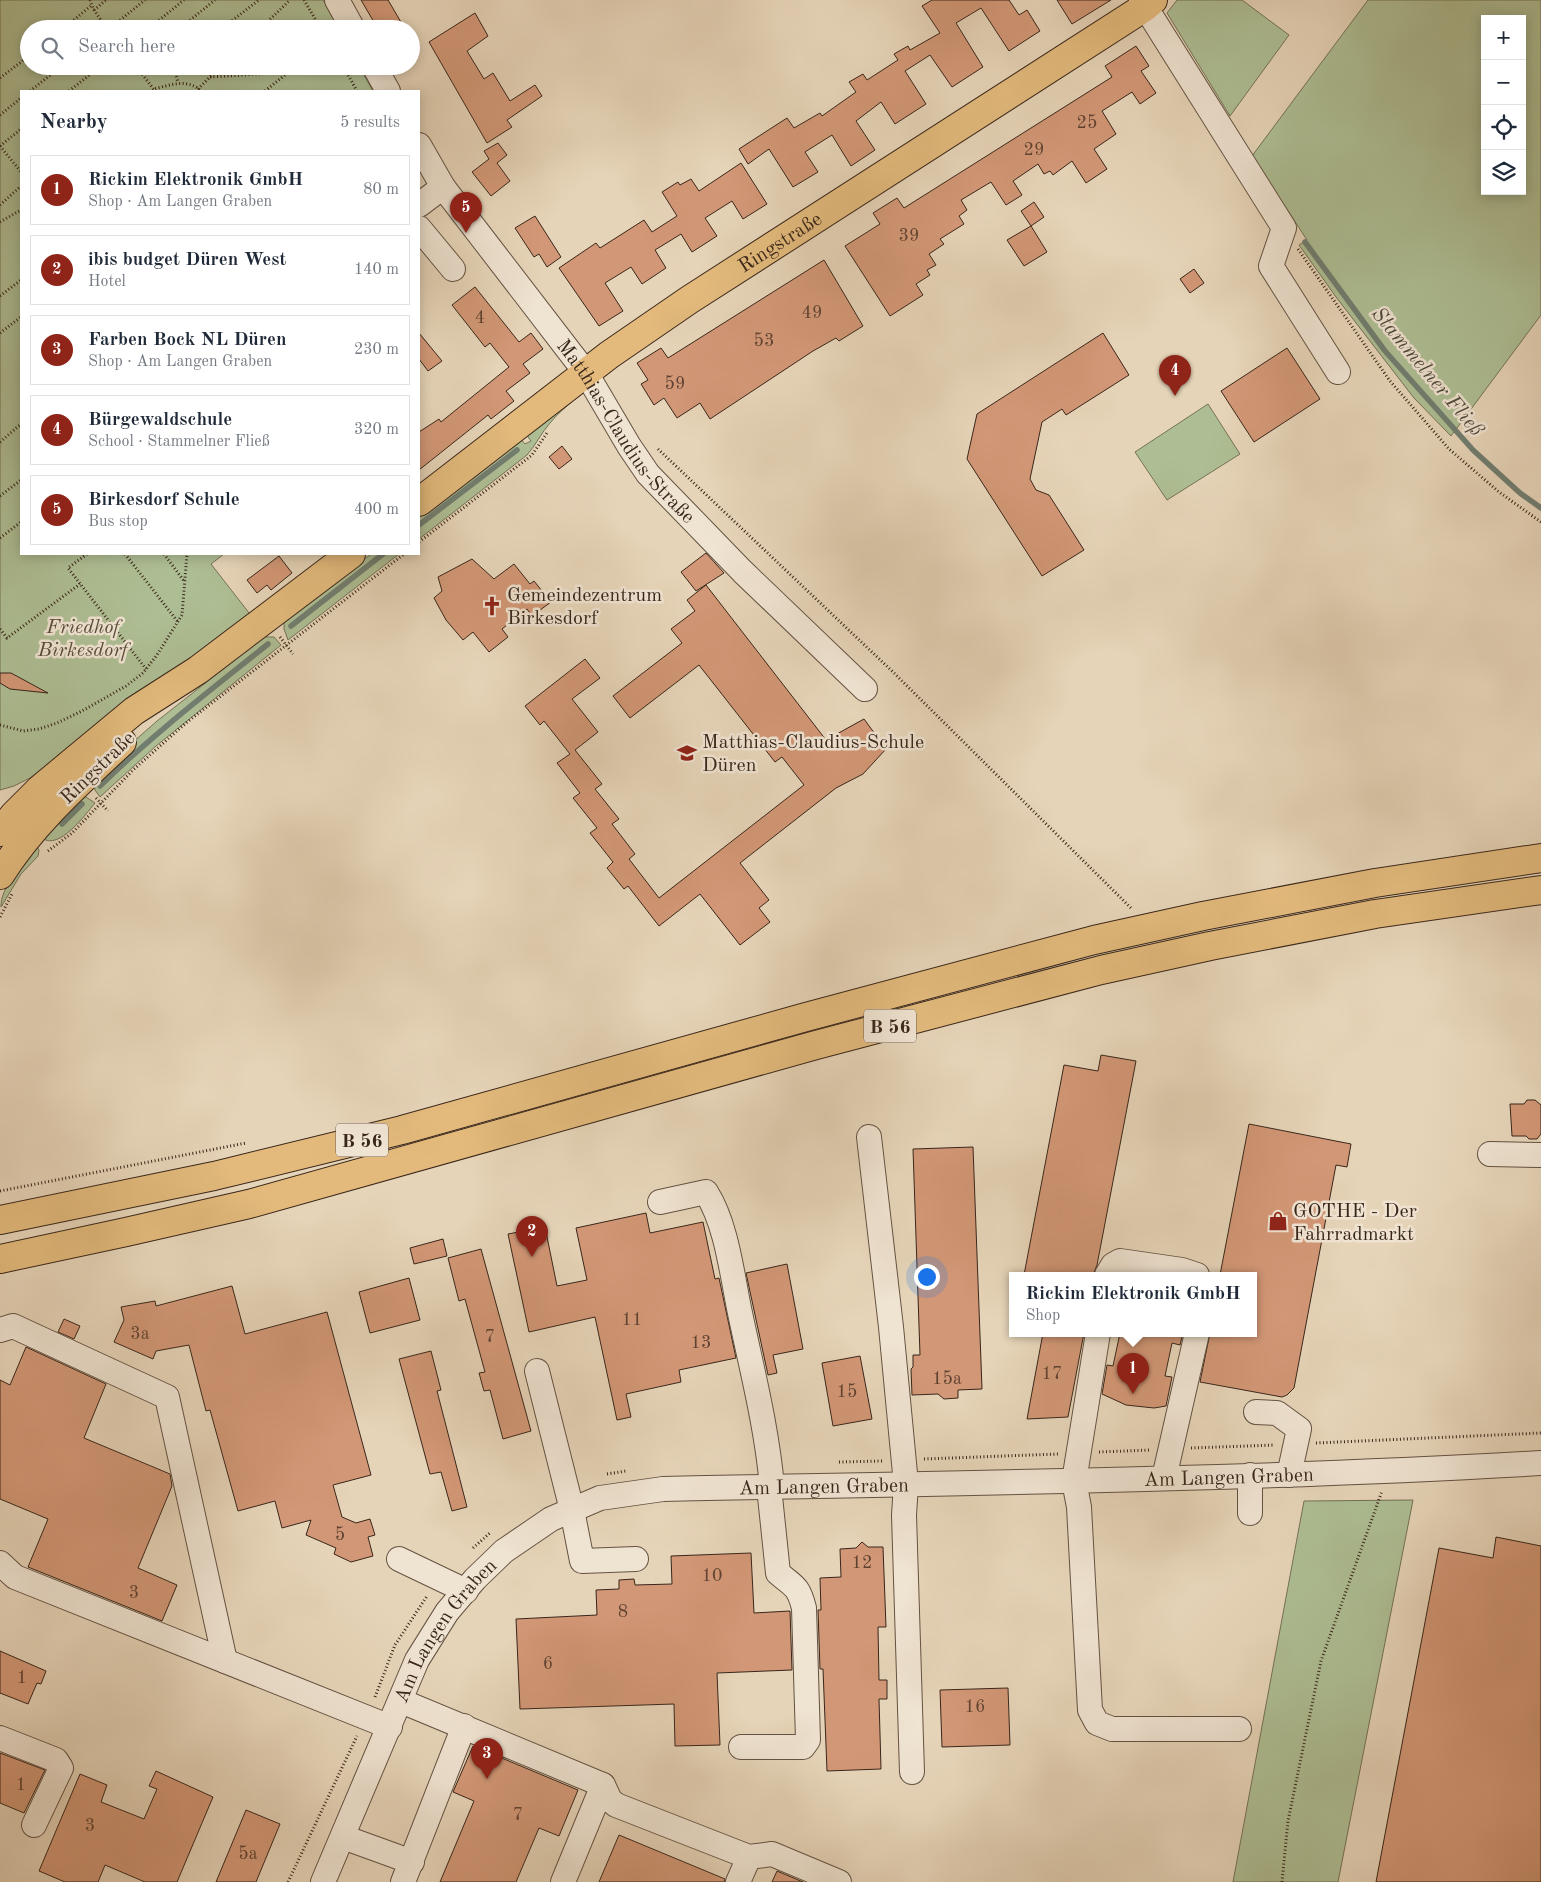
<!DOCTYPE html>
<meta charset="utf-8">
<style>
body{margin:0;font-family:"Old Standard TT",serif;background:#f6f6f7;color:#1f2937}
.controls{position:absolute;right:15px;top:15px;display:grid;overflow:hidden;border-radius:0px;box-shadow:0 2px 12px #0003}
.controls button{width:45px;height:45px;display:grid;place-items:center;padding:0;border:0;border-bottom:1px solid #e0e1e3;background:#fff;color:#1f2937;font:25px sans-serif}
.you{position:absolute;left:926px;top:1276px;width:18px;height:18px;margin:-12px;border:4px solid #fff;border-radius:50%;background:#1a73e8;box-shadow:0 0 0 8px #1a73e833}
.badge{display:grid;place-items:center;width:32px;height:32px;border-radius:50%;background:#8f2418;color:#fff;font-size:16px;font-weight:700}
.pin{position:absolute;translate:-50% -41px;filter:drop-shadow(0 1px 2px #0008)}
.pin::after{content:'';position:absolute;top:26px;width:18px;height:15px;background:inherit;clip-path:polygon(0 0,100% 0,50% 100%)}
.popup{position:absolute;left:1009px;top:1272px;width:248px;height:65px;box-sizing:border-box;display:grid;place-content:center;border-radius:0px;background:#fff;filter:drop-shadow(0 1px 4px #0005);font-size:16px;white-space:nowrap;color:#747a83}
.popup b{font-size:19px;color:#1f2937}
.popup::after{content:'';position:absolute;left:50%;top:100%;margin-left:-10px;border:10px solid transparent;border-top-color:#fff}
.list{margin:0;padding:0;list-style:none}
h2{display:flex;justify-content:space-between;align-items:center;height:65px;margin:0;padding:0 20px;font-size:21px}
h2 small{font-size:16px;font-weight:400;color:#747a83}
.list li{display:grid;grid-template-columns:32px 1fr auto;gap:15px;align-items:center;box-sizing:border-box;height:70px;margin:0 10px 10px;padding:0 10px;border:1px solid #e0e1e3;border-radius:0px}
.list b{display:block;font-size:19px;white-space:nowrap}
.list p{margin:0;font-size:16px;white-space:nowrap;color:#747a83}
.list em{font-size:16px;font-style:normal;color:#747a83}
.icon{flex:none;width:28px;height:28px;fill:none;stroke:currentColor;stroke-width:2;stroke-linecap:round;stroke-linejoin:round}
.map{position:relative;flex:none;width:1541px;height:1882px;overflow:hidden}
.search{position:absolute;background:#fff;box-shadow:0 2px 12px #0003;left:20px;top:20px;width:400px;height:55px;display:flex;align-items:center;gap:12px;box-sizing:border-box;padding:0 18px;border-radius:28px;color:#747a83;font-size:19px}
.panel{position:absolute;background:#fff;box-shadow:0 2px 12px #0003;left:20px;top:90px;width:400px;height:465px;border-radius:0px}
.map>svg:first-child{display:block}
.green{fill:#aebe94;stroke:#747257;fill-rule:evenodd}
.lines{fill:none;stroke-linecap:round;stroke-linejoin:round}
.stream{stroke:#717e70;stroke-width:5.5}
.building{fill:#d29776;stroke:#39261a}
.minor-casing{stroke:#645242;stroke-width:26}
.major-casing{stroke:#39261a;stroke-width:30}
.path{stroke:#39261a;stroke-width:3;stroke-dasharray:1 2.5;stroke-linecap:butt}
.minor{stroke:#efe3d1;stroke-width:24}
.major{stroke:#e3ba7c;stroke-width:28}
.labels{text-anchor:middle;stroke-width:5;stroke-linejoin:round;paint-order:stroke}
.number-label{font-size:18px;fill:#5f4231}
.shield{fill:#efe3d1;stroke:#705f51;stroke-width:1}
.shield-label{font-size:19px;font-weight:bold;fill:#39261a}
.street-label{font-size:20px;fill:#39261a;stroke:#efe3d1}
.poi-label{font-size:20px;fill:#39261a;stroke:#efe3d1;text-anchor:start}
.park-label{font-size:20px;font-style:italic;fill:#564c38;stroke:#efe3d1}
.water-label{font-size:21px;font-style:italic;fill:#504b3e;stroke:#efe3d1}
</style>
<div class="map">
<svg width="1541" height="1882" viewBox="0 0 1541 1882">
<rect width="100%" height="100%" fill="#e6d4b8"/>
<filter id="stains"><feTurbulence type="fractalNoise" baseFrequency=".004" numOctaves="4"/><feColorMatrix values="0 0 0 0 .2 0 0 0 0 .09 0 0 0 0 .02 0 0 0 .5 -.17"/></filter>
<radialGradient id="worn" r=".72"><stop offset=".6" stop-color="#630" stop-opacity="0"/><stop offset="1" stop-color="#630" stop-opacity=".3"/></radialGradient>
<g class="green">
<polygon points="0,0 323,0 339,29 29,29 29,66 359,66 373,91 21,91 21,554 224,554 211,564 253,618 30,778 14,786 0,790"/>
<polygon points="1177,0 1242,0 1289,35 1230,116 1167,13"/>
<path d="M1368 0H1541V315L1451 436 1414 398 1336 297 1299 245 1307 240 1252 156ZM1485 19H1522V191H1485Z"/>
<path d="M576 398C567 406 558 413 550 423 541 433 536 445 527 455L419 539V517L520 438 525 444 531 441 526 434 573 399Z"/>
<polygon points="1208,404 1240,454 1167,500 1135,452"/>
<polygon points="371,554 399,554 288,640 284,629 284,621"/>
<polygon points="264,637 274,637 281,645 156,746 100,797 95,790 94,785 124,750 157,721"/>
<path d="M82 797H86L95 803C85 815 59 851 42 838Z"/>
<path d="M36 845 39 850 38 856 21 874 1 907C0 888 24 861 36 845Z"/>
<polygon points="1413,1500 1338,1882 1233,1882 1304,1501"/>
</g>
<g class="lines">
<g class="stream">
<polyline points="1305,242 1385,351 1473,450 1520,493 1541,508"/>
<polyline points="419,525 517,450"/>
<polyline points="291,626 383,554"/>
<path d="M100 786C153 734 211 690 268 644"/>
<polyline points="62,824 82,804"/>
</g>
</g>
<g class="building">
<polygon points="361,0 388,0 405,29 378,29"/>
<polygon points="932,0 1009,0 1019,15 1027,10 1040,31 1009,51 981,8 956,23 983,67 952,87 930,55 905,71 926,104 895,124 881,102 856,121 875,150 851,166 832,135 805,152 818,172 793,187 769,149 748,164 739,149 787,118 794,128 820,113 822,116 856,92 849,82 863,74 867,80 898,60 894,54 908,46 910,50 940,33 922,6"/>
<polygon points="1057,0 1111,0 1072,24"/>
<polygon points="475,13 488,36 467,51 484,79 493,73 510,101 535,85 542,96 507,120 512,127 487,143 429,42"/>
<polygon points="1136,46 1149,66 1141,71 1156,93 1140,104 1132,92 1102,111 1116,134 1094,149 1107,169 1086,183 1072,161 1053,175 1050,171 1044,174 1038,164 1013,181 1022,195 1006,205 991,182 961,200 967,210 959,216 964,224 940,239 944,244 929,254 936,265 927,270 930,275 916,284 923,295 890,316 845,246 880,224 873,213 897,198 904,208 1112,77 1105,66"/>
<polygon points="498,143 507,155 497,163 510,181 491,196 472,172 489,159 484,151"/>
<polygon points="741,163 767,204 743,219 732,201 705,218 717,236 692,252 681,234 655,250 666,268 642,284 631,267 605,283 623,311 599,326 559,268 596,243 600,248 644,220 652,232 677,216 662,192 678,182 680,185 691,179 699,191"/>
<polygon points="1034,202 1044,217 1031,226 1021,211"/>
<polygon points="535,216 561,257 547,267 539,254 534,257 515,228"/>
<polygon points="1031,226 1047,252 1024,266 1007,240"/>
<polygon points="824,260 863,326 839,341 836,338 813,351 710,419 700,403 677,418 664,398 654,405 641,384 648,380 637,363 661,348 668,358"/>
<polygon points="1194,269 1204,283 1190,293 1180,279"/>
<polygon points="475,287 519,342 531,333 543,349 523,364 530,373 506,391 514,401 491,419 488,415 419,470 419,432 439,419 441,422 509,367 490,343 485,347 452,305"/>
<polygon points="419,333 442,361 428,371 419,359"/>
<polygon points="1103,333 1129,375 1066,415 1062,409 1042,422 1030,479 1036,490 1049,495 1084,550 1042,576 967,459 977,414"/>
<polygon points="1287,348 1320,399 1254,442 1221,391"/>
<polygon points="562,446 572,459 559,469 549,457"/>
<polygon points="706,553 724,573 696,591 681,572"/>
<polygon points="279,556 292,573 271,590 267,585 257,593 247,580"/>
<polygon points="472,559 494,579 514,564 530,584 534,581 551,602 532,616 527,609 502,629 508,637 489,652 473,632 463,640 446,620 434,598 442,591 438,577"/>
<polygon points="706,585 826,740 864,719 886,749 863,774 836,788 740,863 769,900 759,908 770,922 740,945 700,894 659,926 628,886 624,889 607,868 613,862 590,833 597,828 573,798 580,793 557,763 570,754 544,721 540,725 525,706 585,659 600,678 572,699 598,732 575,750 602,784 595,789 619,819 612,824 635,854 629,859 659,898 804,785 782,757 775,762 699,665 630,718 613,696 682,643 671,629 695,611 687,600"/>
<polygon points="0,673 11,673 48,693 10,689 0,683"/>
<polygon points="1101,1055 1136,1061 1097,1265 1093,1275 1024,1275 1064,1065 1098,1071"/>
<polygon points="1527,1100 1535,1100 1541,1105 1541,1134 1537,1139 1529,1139 1526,1136 1512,1136 1510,1104 1524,1104"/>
<polygon points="1249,1124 1351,1144 1347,1167 1336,1165 1294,1388 1287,1395 1282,1397 1200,1382 1210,1333 1253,1333 1253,1275 1220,1275"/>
<polygon points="973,1147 982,1389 958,1390 958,1398 944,1399 938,1394 912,1395 911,1369 913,1367 913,1355 920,1355 913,1149"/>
<polygon points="646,1213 650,1233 703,1222 715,1279 719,1278 736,1358 679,1370 681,1382 626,1394 631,1417 617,1420 595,1317 529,1332 508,1234 545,1227 557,1286 587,1280 576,1228"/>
<polygon points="443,1239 447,1256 414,1264 410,1248"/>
<polygon points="481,1249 531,1431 503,1439 490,1390 484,1391 479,1373 485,1372 465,1299 459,1301 448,1258"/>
<polygon points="787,1264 803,1349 773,1355 777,1373 768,1375 746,1273"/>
<polygon points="409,1278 420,1320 370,1333 359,1292"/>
<polygon points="232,1286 245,1334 327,1312 371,1475 333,1485 342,1517 356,1523 370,1519 375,1535 368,1537 373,1556 351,1562 334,1554 336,1548 306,1535 311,1520 282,1528 275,1501 238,1511 210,1410 206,1411 189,1345 156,1351 153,1359 114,1342 124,1320 121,1307 155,1301 156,1306"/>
<polygon points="64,1319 80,1326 74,1339 58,1332"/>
<polygon points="1043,1333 1084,1333 1068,1417 1027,1419"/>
<polygon points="1120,1333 1183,1333 1180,1345 1172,1343 1165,1376 1172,1377 1166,1406 1154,1408 1126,1405 1102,1394 1107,1365 1113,1366"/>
<polygon points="26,1347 106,1384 84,1438 170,1474 172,1486 138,1568 177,1585 162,1621 28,1567 48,1519 0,1499 0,1380 10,1385"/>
<polygon points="431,1351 441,1390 437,1391 467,1507 452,1511 441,1472 430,1474 399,1359"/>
<polygon points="860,1356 872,1419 833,1426 822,1363"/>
<polygon points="1496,1537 1541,1546 1541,1882 1376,1882 1439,1548 1493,1558"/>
<polygon points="862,1542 868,1547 883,1547 886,1627 878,1627 879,1680 887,1680 887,1699 879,1699 881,1769 827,1771 823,1669 820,1669 818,1610 821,1610 820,1578 841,1577 840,1549 856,1548"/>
<polygon points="751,1553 754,1613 790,1611 792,1670 717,1673 720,1745 675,1746 674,1704 520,1709 516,1619 597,1615 596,1590 619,1589 619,1580 634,1579 635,1585 672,1584 671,1556"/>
<polygon points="0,1651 46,1671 41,1684 37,1683 28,1704 0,1693"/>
<polygon points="1008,1688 1010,1745 942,1747 940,1690"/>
<polygon points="473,1746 578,1790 559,1836 539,1828 516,1882 440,1882 474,1801 453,1792"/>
<polygon points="0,1753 45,1770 24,1813 0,1803"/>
<polygon points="156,1771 213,1797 177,1882 145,1882 105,1865 98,1882 65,1882 39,1871 80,1774 107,1785 101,1802 144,1819 157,1789 149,1786"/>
<polygon points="246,1810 280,1824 256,1882 216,1882"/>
<polygon points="619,1835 725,1879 724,1882 599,1882"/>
<polygon points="777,1871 803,1882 772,1882"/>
</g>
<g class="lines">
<defs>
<g id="minor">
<polyline points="337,0 353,29"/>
<polyline points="1141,0 1284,228 1271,266 1338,372"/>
<polyline points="374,66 388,91"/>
<path id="s1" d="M419 145 443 187 586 373 629 446 648 474 743 572 865 689"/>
<polyline points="419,205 443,187"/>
<polyline points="419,228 453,269"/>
<polyline points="869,1137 891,1327 906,1484 904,1515 912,1772"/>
<polyline points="1490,1154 1541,1155"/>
<path d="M660 1202 706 1192C727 1225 732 1275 740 1313 752 1370 767 1428 772 1487"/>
<polyline points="1107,1275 1113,1265 1120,1261 1182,1270 1197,1275"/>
<polyline points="0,1330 13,1326 167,1397 225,1661"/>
<polyline points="1098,1333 1074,1481 1079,1507 1090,1710 1097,1723 1112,1729 1239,1729"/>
<polyline points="537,1371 572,1510 582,1561 636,1559"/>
<polyline points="1256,1412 1277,1413 1299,1429 1289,1475"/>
<polyline points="1250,1475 1250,1513"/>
<polyline points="1164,1478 1197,1333"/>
<polyline points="399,1559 466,1591"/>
<polyline points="0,1563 15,1577 390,1727"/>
<polyline points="401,1701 603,1785 610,1800 616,1805 749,1857 772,1854 839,1882"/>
<polyline points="0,1738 56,1760 61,1768 34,1825"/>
<path d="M741 1747H803L808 1740 804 1608C798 1585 794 1587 778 1573L769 1487"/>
<polyline points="343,1837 412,1862"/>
<path id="s2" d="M323 1882 417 1660 447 1612 475 1579 504 1551 551 1519 600 1498 663 1489C955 1483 1248 1480 1541 1463"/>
<polyline points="403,1882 464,1726"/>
<polyline points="563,1882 603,1785"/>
<polyline points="738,1882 749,1857"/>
</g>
<g id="major">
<path id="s3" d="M419 502 609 355 689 300 1145 7 1153 0"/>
<polyline points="0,832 14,815 40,789 134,711 198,670 351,554"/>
<path d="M0 875C32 824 78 783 122 742"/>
<polyline points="0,1220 214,1176 402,1130 806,1017 1094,940 1203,916 1375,883 1541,858"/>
<polyline points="0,1259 126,1232 249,1204 816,1045 1101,970 1210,946 1375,914 1541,890"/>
</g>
</defs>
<use href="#minor" class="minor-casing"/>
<use href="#major" class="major-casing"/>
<g class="path">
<polyline points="90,0 94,10 107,29"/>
<polyline points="304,0 321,29"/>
<polyline points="94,10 106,0"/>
<polyline points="63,29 92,5"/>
<polyline points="109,29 145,0"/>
<polyline points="148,29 184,0"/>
<polyline points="179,29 215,0"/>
<polyline points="221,29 259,0"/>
<polyline points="260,29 290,0"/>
<polyline points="136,66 155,91"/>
<polyline points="174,66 178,83"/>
<polyline points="212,66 217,70"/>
<polyline points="343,66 357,91"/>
<polyline points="210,77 289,72"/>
<polyline points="0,78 29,56"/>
<polyline points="198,89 221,66"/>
<polyline points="30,91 62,66"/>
<polyline points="69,91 101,66"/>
<path d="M153 91 154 89C170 85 188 78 201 91"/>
<polyline points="265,91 296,66"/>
<polyline points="0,115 21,98"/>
<polyline points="0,146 21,172"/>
<polyline points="0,146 21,129"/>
<polyline points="0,205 21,186"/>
<polyline points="0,222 21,210"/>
<polyline points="1298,249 1390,381 1449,449 1499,492 1541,522"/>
<polyline points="0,296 21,280"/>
<polyline points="0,333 21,317"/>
<polyline points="0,442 21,424"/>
<polyline points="658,449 893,672 1131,908"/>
<polyline points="0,496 21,480"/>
<polyline points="0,538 21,522"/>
<polyline points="419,542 532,455 547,433"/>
<polyline points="87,554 68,568 146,669"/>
<polyline points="125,554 178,622"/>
<polyline points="164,554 184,581"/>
<polyline points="0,629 7,638 80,584"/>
<polyline points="280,637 293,654"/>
<polyline points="0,725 23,731 39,729 57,723 82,711 126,686 143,673 157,655 182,615 187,554"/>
<polyline points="96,798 108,811"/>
<polyline points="48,851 72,833 133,770 186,723 404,554"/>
<polyline points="0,917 12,894"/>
<polyline points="0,1191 246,1143"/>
<polyline points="1316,1443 1541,1433"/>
<polyline points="1191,1448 1275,1445"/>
<polyline points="1099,1452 1150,1450"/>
<polyline points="924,1459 1058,1454"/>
<polyline points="839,1462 883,1461"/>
<polyline points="607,1474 626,1471"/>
<polyline points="473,1548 491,1532"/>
<polyline points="375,1697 395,1645 427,1596"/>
<polyline points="288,1882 357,1736"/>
<polyline points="1282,1882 1288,1821 1321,1661 1382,1491"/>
</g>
<use href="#minor" class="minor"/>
<use href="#major" class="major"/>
</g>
<defs>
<symbol id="church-bare" viewBox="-9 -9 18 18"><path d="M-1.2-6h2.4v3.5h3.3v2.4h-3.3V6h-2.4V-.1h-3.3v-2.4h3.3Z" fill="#8f2418" stroke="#efe3d1" stroke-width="2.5" paint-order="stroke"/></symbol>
<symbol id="school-bare" viewBox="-9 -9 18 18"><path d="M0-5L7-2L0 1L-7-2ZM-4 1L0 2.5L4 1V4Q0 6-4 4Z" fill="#8f2418" stroke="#efe3d1" stroke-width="2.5" paint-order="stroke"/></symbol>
<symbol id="shop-bare" viewBox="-9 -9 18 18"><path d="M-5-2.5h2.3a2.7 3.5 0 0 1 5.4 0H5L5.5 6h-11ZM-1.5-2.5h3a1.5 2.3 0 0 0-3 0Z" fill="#8f2418" stroke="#efe3d1" stroke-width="2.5" paint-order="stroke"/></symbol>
</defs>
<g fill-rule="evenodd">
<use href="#church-bare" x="478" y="592" width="28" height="28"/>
<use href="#school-bare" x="673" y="739" width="28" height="28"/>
<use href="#shop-bare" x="1264" y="1207" width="28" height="28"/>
</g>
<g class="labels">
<g class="number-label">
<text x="1087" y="128">25</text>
<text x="1034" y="155">29</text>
<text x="909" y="241">39</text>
<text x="812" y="318">49</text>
<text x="480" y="323">4</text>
<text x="764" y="346">53</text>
<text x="675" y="389">59</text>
<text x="632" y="1325">11</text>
<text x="140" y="1339">3a</text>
<text x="490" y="1342">7</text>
<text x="701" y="1348">13</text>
<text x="1052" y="1379">17</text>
<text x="947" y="1384">15a</text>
<text x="847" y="1397">15</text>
<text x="340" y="1540">5</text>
<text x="862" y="1568">12</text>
<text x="712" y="1581">10</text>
<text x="134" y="1598">3</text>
<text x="623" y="1617">8</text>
<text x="548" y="1669">6</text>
<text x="22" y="1683">1</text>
<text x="975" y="1712">16</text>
<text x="21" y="1790">1</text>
<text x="518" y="1820">7</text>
<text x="90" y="1831">3</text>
<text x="248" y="1859">5a</text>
</g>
<g class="shield">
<rect x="864" y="1009.5" width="52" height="33" rx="4"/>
<rect x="336" y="1123.5" width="52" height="33" rx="4"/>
</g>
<g class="shield-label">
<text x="890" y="1033">B 56</text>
<text x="362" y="1147">B 56</text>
</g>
<g class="street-label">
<text dy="7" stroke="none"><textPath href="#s3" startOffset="445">Ringstraße</textPath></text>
<text dy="7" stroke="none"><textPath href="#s1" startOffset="354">Matthias-Claudius-Straße</textPath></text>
<text transform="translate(97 767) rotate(-44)" y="7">Ringstraße</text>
<text dy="7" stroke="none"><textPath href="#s2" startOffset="1121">Am Langen Graben</textPath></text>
<text dy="7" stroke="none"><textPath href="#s2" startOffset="716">Am Langen Graben</textPath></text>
<text dy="7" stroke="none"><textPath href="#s2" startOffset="281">Am Langen Graben</textPath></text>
</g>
<g class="poi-label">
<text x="507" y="601">Gemeindezentrum<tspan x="507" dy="23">Birkesdorf</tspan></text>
<text x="702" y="748">Matthias-Claudius-Schule<tspan x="702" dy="23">Düren</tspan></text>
<text x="1293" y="1217">GOTHE - Der<tspan x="1293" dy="23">Fahrradmarkt</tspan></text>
</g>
<g class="park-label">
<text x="83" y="633">Friedhof<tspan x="83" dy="23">Birkesdorf</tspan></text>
</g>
<g class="water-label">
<text transform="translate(1428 371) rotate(50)" y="7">Stammelner Fließ</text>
</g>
</g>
<rect width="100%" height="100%" filter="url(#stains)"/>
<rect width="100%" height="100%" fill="url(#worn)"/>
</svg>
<div class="controls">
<button>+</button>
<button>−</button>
<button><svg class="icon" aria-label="locate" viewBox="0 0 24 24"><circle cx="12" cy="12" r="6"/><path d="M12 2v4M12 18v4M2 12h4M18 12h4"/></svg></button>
<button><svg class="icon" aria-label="layers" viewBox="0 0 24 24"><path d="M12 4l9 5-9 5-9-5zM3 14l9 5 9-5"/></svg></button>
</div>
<div class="you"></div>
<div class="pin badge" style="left:1133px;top:1394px">1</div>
<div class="popup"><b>Rickim Elektronik GmbH</b>Shop</div>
<div class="pin badge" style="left:532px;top:1257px">2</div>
<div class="pin badge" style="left:487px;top:1779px">3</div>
<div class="pin badge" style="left:1175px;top:396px">4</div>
<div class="pin badge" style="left:466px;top:233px">5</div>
<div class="search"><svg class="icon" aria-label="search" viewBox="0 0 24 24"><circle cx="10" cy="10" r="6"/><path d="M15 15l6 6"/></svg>Search here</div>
<section class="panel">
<h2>Nearby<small>5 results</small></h2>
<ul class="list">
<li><span class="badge">1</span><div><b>Rickim Elektronik GmbH</b><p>Shop · Am Langen Graben</p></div><em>80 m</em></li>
<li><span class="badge">2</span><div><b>ibis budget Düren West</b><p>Hotel</p></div><em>140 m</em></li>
<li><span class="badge">3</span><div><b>Farben Bock NL Düren</b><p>Shop · Am Langen Graben</p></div><em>230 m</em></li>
<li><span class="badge">4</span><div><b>Bürgewaldschule</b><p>School · Stammelner Fließ</p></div><em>320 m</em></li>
<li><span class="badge">5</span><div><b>Birkesdorf Schule</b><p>Bus stop</p></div><em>400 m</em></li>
</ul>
</section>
</div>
